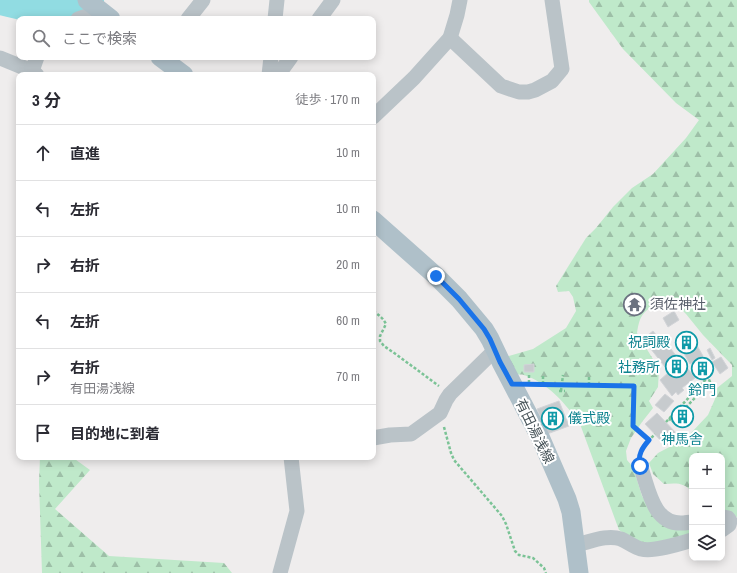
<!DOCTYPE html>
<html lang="ja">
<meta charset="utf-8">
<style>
body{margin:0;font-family:"Archivo Narrow","Noto Sans JP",sans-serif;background:#f7f7f7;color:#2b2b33}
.controls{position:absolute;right:12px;bottom:12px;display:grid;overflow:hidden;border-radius:8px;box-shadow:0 2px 10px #0003}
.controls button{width:36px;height:36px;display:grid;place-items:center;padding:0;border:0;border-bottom:1px solid #e1e1e2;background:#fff;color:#2b2b33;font:20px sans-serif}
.stop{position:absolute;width:12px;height:12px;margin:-9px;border:3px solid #1a73e8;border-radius:50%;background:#fff}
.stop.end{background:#1a73e8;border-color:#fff;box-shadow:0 1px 4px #0008}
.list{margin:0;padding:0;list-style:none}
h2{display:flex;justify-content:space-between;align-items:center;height:52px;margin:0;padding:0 16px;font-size:17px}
h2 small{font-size:13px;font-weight:400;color:#7c7c81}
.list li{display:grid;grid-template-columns:26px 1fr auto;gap:12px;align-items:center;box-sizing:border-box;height:56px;padding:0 16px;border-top:1px solid #e1e1e2}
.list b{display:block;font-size:15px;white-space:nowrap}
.list p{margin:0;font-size:13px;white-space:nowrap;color:#7c7c81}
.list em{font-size:13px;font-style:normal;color:#7c7c81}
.icon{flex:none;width:22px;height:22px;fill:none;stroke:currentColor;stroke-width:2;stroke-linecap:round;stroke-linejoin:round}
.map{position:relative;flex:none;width:737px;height:573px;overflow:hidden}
.search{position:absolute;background:#fff;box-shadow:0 2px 10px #0003;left:16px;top:16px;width:360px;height:44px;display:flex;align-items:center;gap:10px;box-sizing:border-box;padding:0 14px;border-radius:8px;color:#7c7c81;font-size:15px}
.panel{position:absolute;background:#fff;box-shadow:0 2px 10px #0003;left:16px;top:72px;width:360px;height:388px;border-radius:8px}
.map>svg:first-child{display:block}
.forest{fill:url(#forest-firs)}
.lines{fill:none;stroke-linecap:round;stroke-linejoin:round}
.river{stroke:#91dce2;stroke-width:24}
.building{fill:#c7cbce;stroke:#d2d4d8}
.path{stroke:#7bc396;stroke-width:2.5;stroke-dasharray:3 2;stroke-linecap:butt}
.minor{stroke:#bac3c8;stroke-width:15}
.major{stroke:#afc0c9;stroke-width:19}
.route{stroke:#1a73e8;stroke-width:5}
.labels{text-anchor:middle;stroke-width:4;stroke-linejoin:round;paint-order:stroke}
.worship-label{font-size:14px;fill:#5b616d;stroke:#fff;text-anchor:start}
.culture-label{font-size:14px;fill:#0d838f;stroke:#fff;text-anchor:end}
.street-label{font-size:14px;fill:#475358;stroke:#fff}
</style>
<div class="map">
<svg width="737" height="573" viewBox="0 0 737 573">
<defs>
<pattern id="forest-firs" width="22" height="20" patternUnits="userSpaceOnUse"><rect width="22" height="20" fill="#bfe9ca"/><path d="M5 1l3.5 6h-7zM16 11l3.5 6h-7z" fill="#9dbfa7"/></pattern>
</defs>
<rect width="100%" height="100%" fill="#efeded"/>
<g class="forest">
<path d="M589 0H737V517L722 512V456H692V492C684 482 676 483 664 484L653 474 649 463 658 453 677 443 690 434 708 415 715 399 717 388 732 376V365L703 335 686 314 675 303 660 301C643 312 640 314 637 333L659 369 658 387 649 401 653 408 642 422 631 438 626 451 627 460 633 467 642 496 650 510 692 525V535L646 544 631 538 619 530 580 424C566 404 548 383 524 375 520 374 516 375 512 376L505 357 533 349 566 328 576 311 573 297 569 291 558 292 556 286 586 238 596 228 613 207 632 188 653 174 686 138 699 120 676 103 623 49 589 2Z"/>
<polygon points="40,457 72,457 90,470 55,509 109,556 224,563 232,573 42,573 39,482"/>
</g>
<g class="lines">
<path class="river" d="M0 3C19 7 40 14 59 11 71 10 82 5 92 0"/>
</g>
<g class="building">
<polygon points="674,311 679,320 668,327 663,318"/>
<polygon points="653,331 664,345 667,344 681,362 682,361 695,378 682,388 684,390 678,395 676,392 672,396 660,380 669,372 643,339"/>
<polygon points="691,332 696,341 680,351 675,342 679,340 677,338 686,333 687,335"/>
<polygon points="695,342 703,356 690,364 682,350"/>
<polygon points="710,348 715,358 712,360 707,350"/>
<polygon points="721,357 728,368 720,374 712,362"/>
<polygon points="705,361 709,368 700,374 695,367"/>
<polygon points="534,364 534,372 524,372 524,365"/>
<polygon points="665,394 674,401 664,412 655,405"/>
<polygon points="559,401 569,426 547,434 537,409"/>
<polygon points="657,413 678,435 666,446 645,424"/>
</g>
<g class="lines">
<g class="path">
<path d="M373 311C379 315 383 318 386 324L380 336V341L384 346 397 355 439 386"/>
<polyline points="699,361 700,364"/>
<polyline points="529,375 529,382"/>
<polyline points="530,384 634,386 633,426 649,440"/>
<polyline points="543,384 543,374"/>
<polyline points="589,385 589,377"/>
<polyline points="559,391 565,391"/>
<polyline points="561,391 563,375"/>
<polyline points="669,418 672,422 710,382 708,377"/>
<polyline points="666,422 708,377 704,371"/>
<polyline points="444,427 451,453 454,460 502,516 506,524 515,551 519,555 533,558 544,568 546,573"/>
<path d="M639 459C640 449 648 441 655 434"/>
</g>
<g class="minor">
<polyline points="78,19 100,11"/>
<polyline points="188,19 203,0"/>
<polyline points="275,19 277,0"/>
<polyline points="319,19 333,0"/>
<polyline points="450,38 501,86 519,92 528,92 535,90 552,81 562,69 552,0"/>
<polyline points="0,58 32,71 37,75"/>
<polyline points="32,71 37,57"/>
<polyline points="269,75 271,57"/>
<polyline points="278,75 291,57"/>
<polyline points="373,117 414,78 450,38 457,15 460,0"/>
<polyline points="373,438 390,435 411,434 440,413 446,400 450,394 495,350"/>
<path d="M642 471C649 491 654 525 683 523 686 523 689 522 692 522"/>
<polyline points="722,517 728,518 730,521 729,525 722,530"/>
<path d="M576 545C590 542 607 534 621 539 628 542 634 547 641 549 654 552 679 544 692 540"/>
<polyline points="280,573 297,511 291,457"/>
</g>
<g class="major">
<polyline points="87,0 111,19"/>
<polyline points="160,57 184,75"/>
<polyline points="373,220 436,276 459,299 484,329 490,339 501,362 541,439 567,499 571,512 579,573"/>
</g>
</g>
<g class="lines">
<path class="route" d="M436 276 459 299 484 329 490 339 500 362 512 384 634 386 633 426 649 440C643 447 637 455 640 466"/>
</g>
<defs>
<symbol id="temple-ring" viewBox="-11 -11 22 22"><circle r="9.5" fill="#fff" stroke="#6b7280" stroke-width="1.5"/><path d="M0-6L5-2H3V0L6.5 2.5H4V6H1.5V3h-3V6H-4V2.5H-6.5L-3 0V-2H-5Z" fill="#6b7280"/></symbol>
<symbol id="building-ring" viewBox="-11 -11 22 22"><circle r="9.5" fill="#fff" stroke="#0f9aa8" stroke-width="1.5"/><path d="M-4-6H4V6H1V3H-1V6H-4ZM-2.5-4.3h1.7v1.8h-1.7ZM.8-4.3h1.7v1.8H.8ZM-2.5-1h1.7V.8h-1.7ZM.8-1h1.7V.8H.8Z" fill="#0f9aa8"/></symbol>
</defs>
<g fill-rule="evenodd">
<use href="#temple-ring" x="622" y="292" width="25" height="25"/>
<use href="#building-ring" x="674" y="330" width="25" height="25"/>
<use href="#building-ring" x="664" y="354" width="25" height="25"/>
<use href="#building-ring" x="690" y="356" width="25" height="25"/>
<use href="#building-ring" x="670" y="404" width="25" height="25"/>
<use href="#building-ring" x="540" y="406" width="25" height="25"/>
</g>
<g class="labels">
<g class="worship-label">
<text x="650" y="309">須佐神社</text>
</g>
<g class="culture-label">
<text x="670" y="347">祝詞殿</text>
<text x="660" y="372">社務所</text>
<text x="702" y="395" text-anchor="middle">鈴門</text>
<text x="568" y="423" text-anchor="start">儀式殿</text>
<text x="682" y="444" text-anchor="middle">神馬舎</text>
</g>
<g class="street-label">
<text transform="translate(535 431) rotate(64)" y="5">有田湯浅線</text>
</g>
</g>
</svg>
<div class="controls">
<button>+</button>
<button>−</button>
<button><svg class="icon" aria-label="layers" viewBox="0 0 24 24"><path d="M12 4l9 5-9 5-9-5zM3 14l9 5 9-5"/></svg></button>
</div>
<div class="stop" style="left:640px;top:466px"></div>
<div class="stop end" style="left:436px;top:276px"></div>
<div class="search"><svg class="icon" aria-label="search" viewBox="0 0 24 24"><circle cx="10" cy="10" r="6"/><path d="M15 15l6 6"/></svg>ここで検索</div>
<section class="panel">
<h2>3 分<small>徒歩 · 170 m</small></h2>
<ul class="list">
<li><svg class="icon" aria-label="ahead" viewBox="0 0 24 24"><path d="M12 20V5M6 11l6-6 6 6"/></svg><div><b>直進</b></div><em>10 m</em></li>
<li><svg class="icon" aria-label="left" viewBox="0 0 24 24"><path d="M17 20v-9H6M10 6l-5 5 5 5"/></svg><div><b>左折</b></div><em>10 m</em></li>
<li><svg class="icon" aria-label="right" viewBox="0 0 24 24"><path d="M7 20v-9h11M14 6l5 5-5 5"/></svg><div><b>右折</b></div><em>20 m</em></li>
<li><svg class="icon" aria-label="left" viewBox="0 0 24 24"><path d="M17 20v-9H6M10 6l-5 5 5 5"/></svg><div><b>左折</b></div><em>60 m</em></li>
<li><svg class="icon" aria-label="right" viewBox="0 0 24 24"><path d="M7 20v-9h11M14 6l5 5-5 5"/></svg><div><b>右折</b><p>有田湯浅線</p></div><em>70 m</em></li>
<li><svg class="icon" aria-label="arrive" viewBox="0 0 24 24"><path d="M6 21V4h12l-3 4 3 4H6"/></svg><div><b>目的地に到着</b></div></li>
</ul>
</section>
</div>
